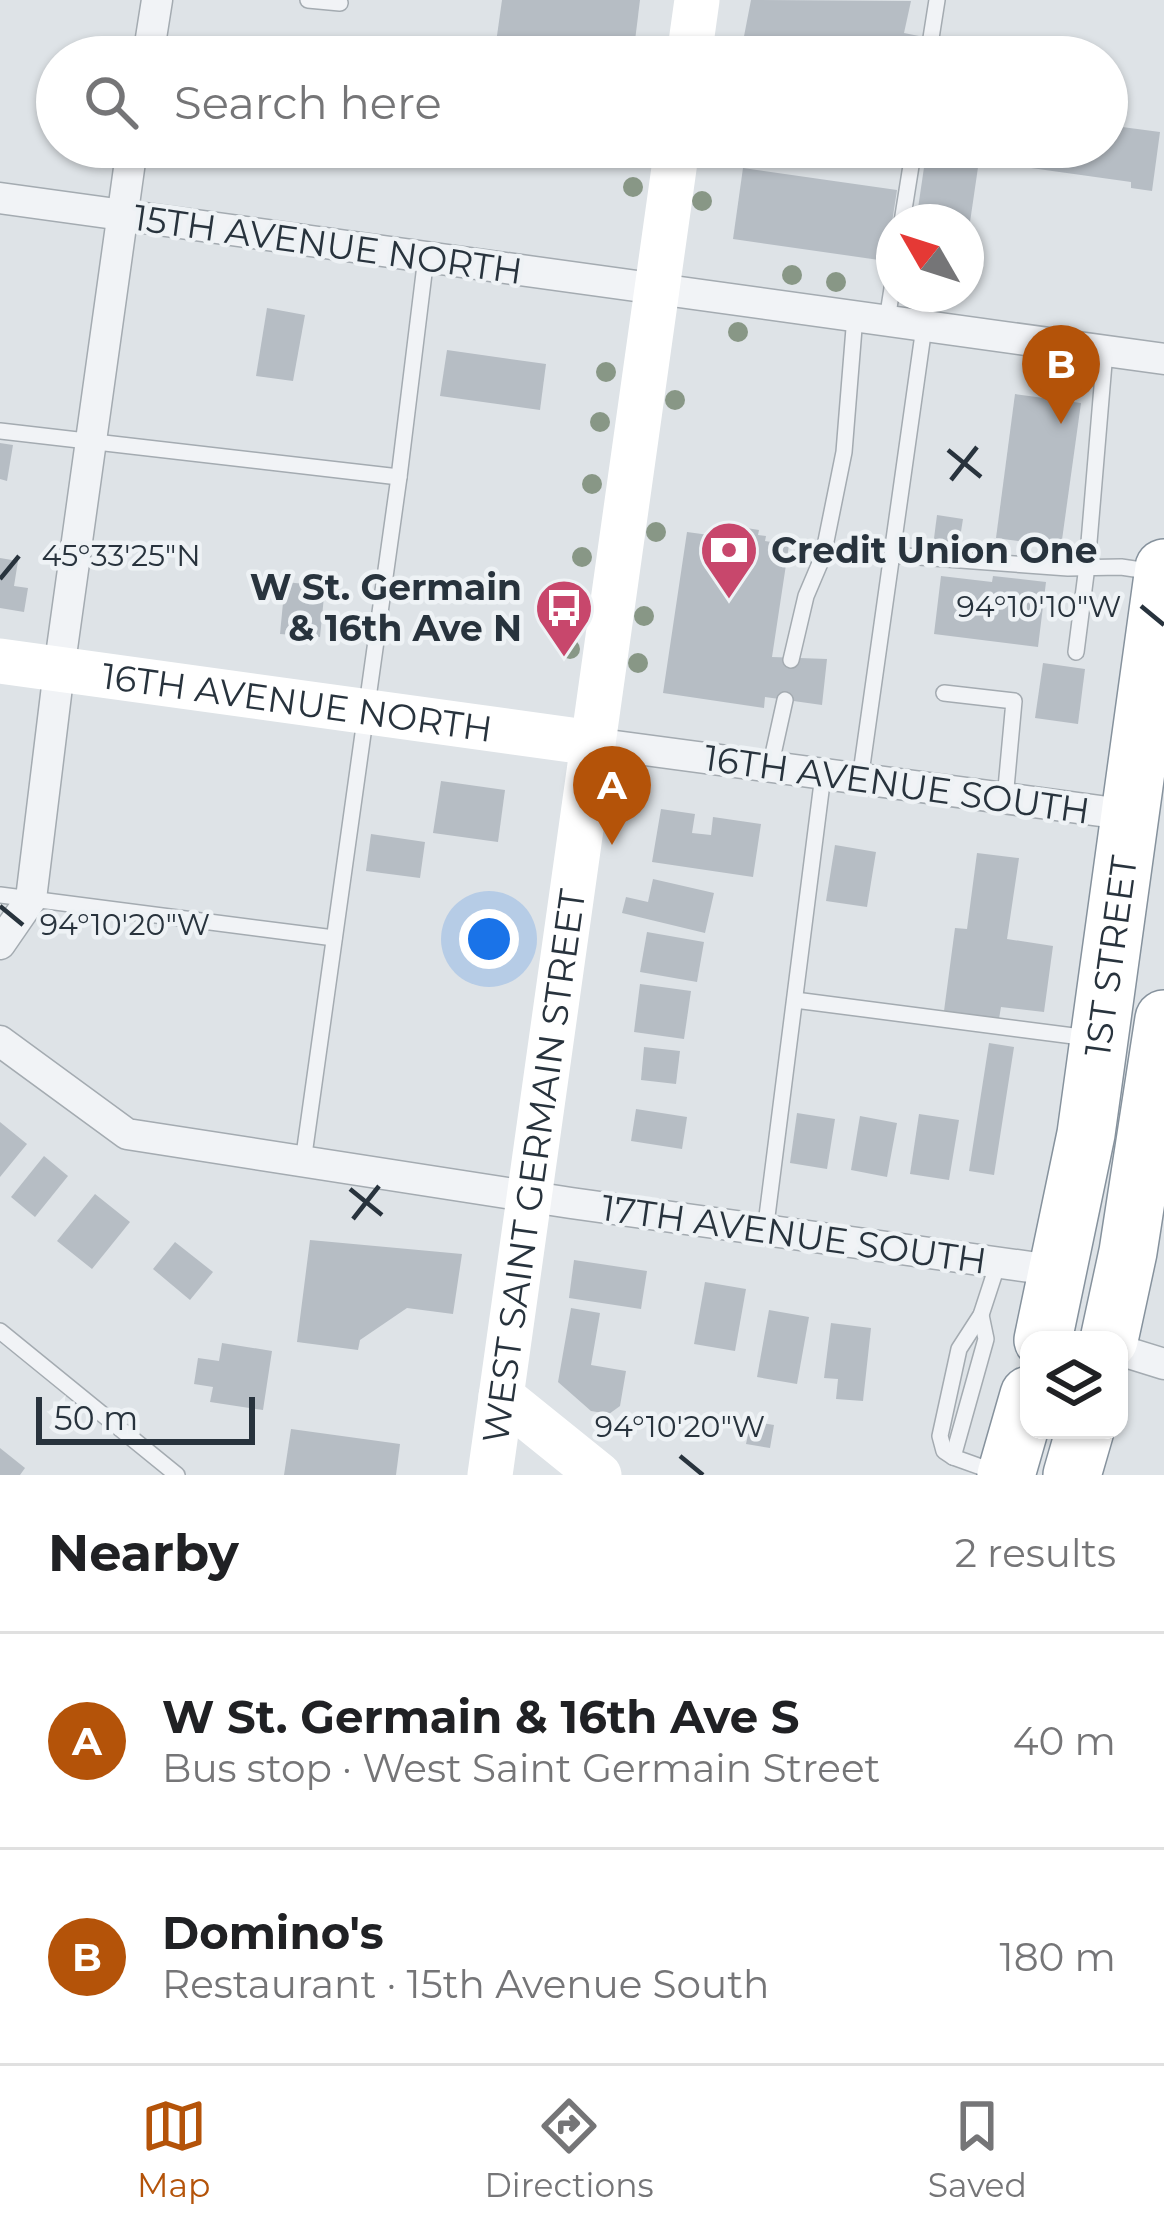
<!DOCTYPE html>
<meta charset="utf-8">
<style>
body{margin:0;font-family:Montserrat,sans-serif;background:#f6f6f6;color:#202124}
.controls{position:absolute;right:36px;bottom:36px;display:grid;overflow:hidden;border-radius:24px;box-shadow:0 3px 9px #0004}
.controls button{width:108px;height:108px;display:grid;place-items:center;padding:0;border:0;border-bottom:3px solid #e0e0e0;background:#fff;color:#202124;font:60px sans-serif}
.compass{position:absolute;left:876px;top:204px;width:108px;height:108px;border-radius:50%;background:#fff;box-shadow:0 3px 9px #0004;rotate:309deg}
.scale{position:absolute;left:36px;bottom:30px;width:219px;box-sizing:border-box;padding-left:12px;border:6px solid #28333d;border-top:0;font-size:33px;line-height:42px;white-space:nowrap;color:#28333d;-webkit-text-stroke:9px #eef2f5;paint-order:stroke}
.you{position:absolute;left:489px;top:939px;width:42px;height:42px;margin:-30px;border:9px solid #fff;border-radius:50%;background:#1a73e8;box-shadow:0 0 0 18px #1a73e833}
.badge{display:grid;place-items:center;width:78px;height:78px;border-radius:50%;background:#b45309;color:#fff;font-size:39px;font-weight:700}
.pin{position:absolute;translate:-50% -99px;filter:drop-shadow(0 3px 6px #0008)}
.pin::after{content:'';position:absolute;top:63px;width:42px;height:36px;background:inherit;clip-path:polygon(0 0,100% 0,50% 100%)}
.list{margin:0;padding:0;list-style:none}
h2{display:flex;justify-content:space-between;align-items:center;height:156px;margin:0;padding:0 48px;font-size:51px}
h2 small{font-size:39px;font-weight:400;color:#757577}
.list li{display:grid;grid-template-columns:78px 1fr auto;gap:36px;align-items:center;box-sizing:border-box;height:216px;padding:0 48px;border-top:3px solid #e0e0e0}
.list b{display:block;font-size:45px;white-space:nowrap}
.list p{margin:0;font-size:39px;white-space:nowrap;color:#757577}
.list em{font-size:39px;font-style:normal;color:#757577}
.icon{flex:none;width:66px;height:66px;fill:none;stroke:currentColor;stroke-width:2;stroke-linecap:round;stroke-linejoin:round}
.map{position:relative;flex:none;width:1164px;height:1475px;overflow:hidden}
.search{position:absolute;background:#fff;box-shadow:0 3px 9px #0004;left:36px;right:36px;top:36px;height:132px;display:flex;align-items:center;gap:30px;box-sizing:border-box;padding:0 42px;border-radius:66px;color:#757577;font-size:45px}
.sheet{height:588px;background:#fff}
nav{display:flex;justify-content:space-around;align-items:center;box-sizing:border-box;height:168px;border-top:3px solid #e0e0e0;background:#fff;font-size:33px;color:#757577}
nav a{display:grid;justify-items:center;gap:6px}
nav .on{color:#b45309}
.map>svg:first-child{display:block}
.building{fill:#b6bdc4}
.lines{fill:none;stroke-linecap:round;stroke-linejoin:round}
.lane-casing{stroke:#a4abb1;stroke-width:18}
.street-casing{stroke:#a4abb1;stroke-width:33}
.highway-casing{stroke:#86929d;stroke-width:60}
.lane{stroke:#f1f3f6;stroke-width:15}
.street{stroke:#f1f3f6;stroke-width:30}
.secondary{stroke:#fff;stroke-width:45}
.highway{stroke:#fff;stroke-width:57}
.tree{fill:#889786}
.ticks{fill:none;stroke:#28333d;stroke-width:4.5}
.labels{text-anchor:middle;stroke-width:9;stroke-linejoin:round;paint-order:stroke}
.street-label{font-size:36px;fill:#28333d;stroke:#eef2f5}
.poi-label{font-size:36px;font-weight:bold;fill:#28333d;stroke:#eef2f5;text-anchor:start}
.ticks-label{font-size:30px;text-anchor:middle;fill:#28333d;stroke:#eef2f5;stroke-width:9;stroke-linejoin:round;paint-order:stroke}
</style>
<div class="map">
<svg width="1164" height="1475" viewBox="0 0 1164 1475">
<rect width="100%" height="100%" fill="#dee3e7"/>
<g class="building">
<polygon points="502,0 640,0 633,57 494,57"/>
<polygon points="751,0 911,1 904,33 924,37 920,57 740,57"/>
<polygon points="1107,125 1160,132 1152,191 1131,188 1131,182 1031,168 1034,147 1107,147"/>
<polygon points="927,147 981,147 970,222 916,222"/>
<polygon points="743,168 897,190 886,261 733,239"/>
<polygon points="267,308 305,315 293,381 256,376"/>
<polygon points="447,350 546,364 540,410 440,396"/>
<polygon points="1015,394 1081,403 1061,547 996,538"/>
<polygon points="0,443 13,445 7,481 0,479"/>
<polygon points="937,515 963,519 958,550 933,546"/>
<polygon points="721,524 759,530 758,535 766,536 765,541 789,545 772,657 827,659 822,705 765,697 764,708 663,693 687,532 709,535 711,530 720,532"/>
<polygon points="0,558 18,561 14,586 28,588 24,612 0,608"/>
<polygon points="941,576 992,582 993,576 1046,582 1038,647 934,634"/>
<polygon points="285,582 325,586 320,637 280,634"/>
<polygon points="1043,663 1085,669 1078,724 1035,718"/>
<polygon points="441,781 505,790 498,842 433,833"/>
<polygon points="661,809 695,814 692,833 711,835 713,817 761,824 753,877 652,862"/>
<polygon points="371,834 425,842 420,878 366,871"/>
<polygon points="835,845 876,852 867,907 826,901"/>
<polygon points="977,853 1019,858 1007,939 1053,946 1044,1012 1001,1007 999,1019 944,1011 955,928 967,929"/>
<polygon points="653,879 714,893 705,933 622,913 626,897 648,902"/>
<polygon points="647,932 704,942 697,982 640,972"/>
<polygon points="640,984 691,991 684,1039 634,1032"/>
<polygon points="989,1043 1014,1047 994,1175 969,1171"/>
<polygon points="644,1047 680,1051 676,1084 641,1080"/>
<polygon points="636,1109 687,1117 682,1149 631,1141"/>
<polygon points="797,1113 835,1119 827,1169 790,1163"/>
<polygon points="919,1114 959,1120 949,1180 910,1174"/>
<polygon points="860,1116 897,1123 887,1177 851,1170"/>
<polygon points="0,1122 27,1144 0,1177"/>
<polygon points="44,1156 68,1176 35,1217 11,1197"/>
<polygon points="95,1194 130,1222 92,1269 57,1241"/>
<polygon points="310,1240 462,1254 453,1314 407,1308 360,1340 358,1350 297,1342"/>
<polygon points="175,1242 213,1272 190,1300 153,1269"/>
<polygon points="574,1260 647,1271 641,1309 569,1298"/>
<polygon points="705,1282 746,1289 735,1351 694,1344"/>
<polygon points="571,1308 600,1313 591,1365 626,1371 620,1406 609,1414 591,1411 558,1382"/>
<polygon points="769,1310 809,1317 797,1384 757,1377"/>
<polygon points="831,1323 871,1328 863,1401 836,1399 838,1379 824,1378"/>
<polygon points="222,1343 272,1351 263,1410 210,1402 213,1387 194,1384 198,1358 219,1361"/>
<polygon points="751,1421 774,1425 770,1448 746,1444"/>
<polygon points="291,1429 400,1444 396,1475 284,1475"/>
<polygon points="0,1448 25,1468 20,1475 0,1475"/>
</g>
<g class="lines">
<defs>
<g id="lane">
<polyline points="308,0 340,3"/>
<polyline points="928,57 937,0"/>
<polyline points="902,222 914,147"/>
<polyline points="887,320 894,276"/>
<polyline points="0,431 399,477"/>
<polyline points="892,555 1068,568 1121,567 1155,572"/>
<polyline points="1076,652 1087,566 1105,351"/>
<polyline points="791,660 806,596 823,556 844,452 855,316"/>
<polyline points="944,693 1014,701 1005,799"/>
<polyline points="770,768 785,700"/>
<polyline points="860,780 924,327"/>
<polyline points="0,895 334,938"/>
<polyline points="795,1000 1089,1038"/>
<polyline points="303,1162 399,477 426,257"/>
<polyline points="765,1232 823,775"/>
<polyline points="0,1331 177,1475"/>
<polyline points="953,1457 986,1339 981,1315"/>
<polyline points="995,1472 953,1457 944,1451 940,1436 959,1349 981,1315 998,1263"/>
</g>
<g id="street">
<polyline points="148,57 157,0"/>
<polyline points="0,198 1164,359"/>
<polyline points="593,743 1130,815"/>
<polyline points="0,944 31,899 59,670 132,147"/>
<polyline points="0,1041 127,1134 571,1203 1059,1271"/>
<polyline points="1119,1350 1164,1364"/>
</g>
<g id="highway">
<path id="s3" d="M1043 1340 1086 1134 1164 568"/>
<polyline points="1109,1340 1128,1252 1164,1019"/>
<polyline points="1006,1475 1029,1395"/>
<polyline points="1072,1475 1085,1430"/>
</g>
</defs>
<use href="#lane" class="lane-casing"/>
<use href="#street" class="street-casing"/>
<use href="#highway" class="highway-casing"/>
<use href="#lane" class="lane"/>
<use href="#street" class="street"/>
<g class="secondary">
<polyline points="689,57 697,0"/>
<path id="s1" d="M0 661 593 743"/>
<polyline points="501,1396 599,1475"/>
<path id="s2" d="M490 1475 677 147"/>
</g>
<use href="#highway" class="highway"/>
</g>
<g class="tree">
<circle cx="633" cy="187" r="10"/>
<circle cx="702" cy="201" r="10"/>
<circle cx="792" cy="275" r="10"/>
<circle cx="836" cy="282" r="10"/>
<circle cx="738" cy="332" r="10"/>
<circle cx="606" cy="372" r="10"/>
<circle cx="675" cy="400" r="10"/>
<circle cx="600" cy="422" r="10"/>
<circle cx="592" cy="484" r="10"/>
<circle cx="656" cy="532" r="10"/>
<circle cx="582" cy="557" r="10"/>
<circle cx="574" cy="611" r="10"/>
<circle cx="644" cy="616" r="10"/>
<circle cx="570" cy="649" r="10"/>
<circle cx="638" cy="663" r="10"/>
</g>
<path class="ticks" d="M948 450 981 477M951 480 977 447M0 579 19 556M1141 606 1164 625M0 906 23 925M350 1189 382 1215M353 1219 379 1186M680 1456 703 1475"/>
<defs>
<symbol id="bank-pin" viewBox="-11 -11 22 30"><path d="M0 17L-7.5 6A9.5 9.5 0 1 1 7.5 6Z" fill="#c8476c" stroke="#eef2f5"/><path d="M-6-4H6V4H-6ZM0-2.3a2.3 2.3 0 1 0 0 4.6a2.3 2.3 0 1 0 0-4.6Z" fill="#fff"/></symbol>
<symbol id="bus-pin" viewBox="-11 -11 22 30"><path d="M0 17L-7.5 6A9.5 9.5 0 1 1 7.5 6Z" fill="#c8476c" stroke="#eef2f5"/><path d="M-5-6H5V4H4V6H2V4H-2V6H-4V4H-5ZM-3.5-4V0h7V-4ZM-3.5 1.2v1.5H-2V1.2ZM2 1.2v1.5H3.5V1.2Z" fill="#fff"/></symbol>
</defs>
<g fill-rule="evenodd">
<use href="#bank-pin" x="696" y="517" width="66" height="90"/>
<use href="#bus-pin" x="531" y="575" width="66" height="90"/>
</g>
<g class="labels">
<g class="street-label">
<text transform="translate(328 244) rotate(8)" y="13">15TH AVENUE NORTH</text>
<text dy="13" stroke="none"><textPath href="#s1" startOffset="300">16TH AVENUE NORTH</textPath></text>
<text transform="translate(897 784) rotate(8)" y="13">16TH AVENUE SOUTH</text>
<text dy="13" stroke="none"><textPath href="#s3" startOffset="390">1ST STREET</textPath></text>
<text dy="13" stroke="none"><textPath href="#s2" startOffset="312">WEST SAINT GERMAIN STREET</textPath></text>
<text transform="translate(794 1234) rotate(8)" y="13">17TH AVENUE SOUTH</text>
</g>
<g class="poi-label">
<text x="771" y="563">Credit Union One</text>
<text x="522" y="600" text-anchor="end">W St. Germain<tspan x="522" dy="41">&amp; 16th Ave N</tspan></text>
</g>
</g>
<g class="ticks-label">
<text x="121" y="566">45°33'25"N</text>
<text x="1039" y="617">94°10'10"W</text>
<text x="125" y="935">94°10'20"W</text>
<text x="680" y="1437">94°10'20"W</text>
</g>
</svg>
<div class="controls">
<button><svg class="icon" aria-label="layers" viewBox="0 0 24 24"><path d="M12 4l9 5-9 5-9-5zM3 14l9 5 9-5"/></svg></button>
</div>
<svg class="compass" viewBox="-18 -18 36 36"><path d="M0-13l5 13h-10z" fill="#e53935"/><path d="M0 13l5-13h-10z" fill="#757577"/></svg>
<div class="scale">50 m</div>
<div class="you"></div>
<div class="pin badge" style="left:612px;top:845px">A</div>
<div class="pin badge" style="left:1061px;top:424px">B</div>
<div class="search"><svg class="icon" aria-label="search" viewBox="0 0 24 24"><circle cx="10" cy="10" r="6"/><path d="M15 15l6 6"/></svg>Search here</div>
</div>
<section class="sheet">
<h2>Nearby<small>2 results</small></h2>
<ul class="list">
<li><span class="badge">A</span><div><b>W St. Germain &amp; 16th Ave S</b><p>Bus stop · West Saint Germain Street</p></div><em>40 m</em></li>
<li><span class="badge">B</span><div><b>Domino's</b><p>Restaurant · 15th Avenue South</p></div><em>180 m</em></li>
</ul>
</section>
<nav>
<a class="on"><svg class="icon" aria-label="map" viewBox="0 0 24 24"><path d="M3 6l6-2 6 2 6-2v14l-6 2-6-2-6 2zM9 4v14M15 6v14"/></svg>Map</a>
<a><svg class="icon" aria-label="directions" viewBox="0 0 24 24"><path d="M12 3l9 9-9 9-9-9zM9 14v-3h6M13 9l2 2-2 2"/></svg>Directions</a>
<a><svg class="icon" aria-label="saved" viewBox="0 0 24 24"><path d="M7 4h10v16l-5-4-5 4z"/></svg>Saved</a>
</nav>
